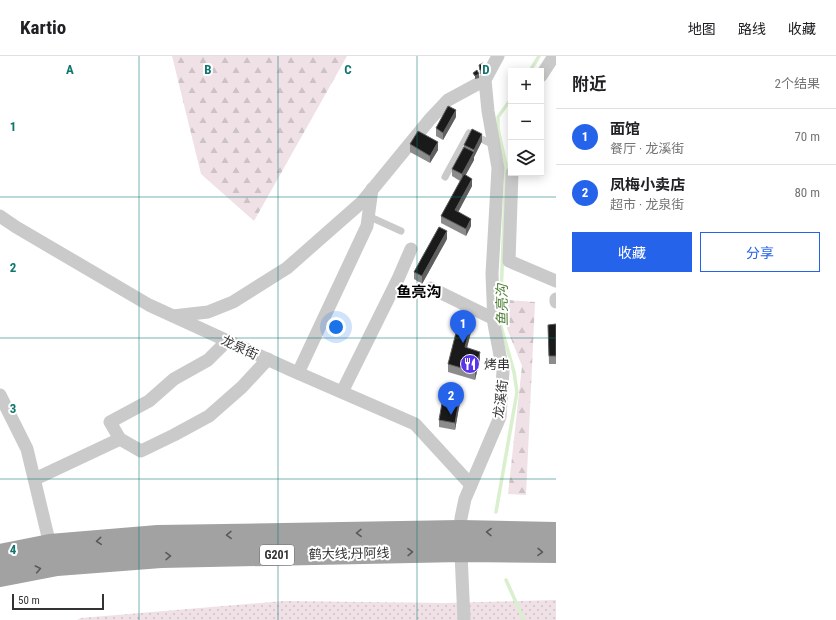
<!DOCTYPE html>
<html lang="zh">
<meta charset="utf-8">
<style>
body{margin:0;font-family:"Roboto Condensed","Noto Sans SC",sans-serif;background:#f2f2f2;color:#202124}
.controls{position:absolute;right:12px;top:12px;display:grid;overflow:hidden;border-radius:0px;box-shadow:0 2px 10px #0003}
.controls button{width:36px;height:36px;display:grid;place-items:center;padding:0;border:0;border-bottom:1px solid #e0e0e0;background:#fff;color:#202124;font:20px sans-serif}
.scale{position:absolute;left:12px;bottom:10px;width:92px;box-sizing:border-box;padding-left:4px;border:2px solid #333;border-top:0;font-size:11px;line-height:14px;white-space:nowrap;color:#333;-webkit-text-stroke:3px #fff;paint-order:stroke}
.you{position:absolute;left:336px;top:271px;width:14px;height:14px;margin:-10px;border:3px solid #fff;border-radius:50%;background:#1a73e8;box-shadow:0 0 0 6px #1a73e833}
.badge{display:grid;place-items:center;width:26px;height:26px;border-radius:50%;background:#2563eb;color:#fff;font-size:13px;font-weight:700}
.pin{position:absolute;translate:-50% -33px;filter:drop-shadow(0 1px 2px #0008)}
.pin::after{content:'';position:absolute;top:21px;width:14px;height:12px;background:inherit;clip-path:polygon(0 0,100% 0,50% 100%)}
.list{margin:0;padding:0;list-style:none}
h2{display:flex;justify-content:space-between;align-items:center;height:52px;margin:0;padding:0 16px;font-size:17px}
h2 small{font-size:13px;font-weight:400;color:#757577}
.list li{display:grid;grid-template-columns:26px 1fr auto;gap:12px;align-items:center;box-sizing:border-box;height:56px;padding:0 16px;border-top:1px solid #e0e0e0}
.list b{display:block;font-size:15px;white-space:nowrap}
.list p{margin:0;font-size:13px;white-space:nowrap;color:#757577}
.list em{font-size:13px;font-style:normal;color:#757577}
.actions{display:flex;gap:8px;padding:12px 16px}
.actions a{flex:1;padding:9px 0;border:1px solid #2563eb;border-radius:0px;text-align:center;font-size:14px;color:#2563eb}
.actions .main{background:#2563eb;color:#fff}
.icon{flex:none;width:22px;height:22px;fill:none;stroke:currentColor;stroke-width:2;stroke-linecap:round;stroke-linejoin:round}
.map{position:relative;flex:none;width:556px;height:564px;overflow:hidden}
header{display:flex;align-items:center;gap:24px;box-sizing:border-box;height:56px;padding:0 20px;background:#fff;border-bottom:1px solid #e0e0e0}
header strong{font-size:19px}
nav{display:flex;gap:22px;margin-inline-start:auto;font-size:14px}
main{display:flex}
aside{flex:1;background:#fff}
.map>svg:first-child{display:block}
.grass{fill:url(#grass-dots)}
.forest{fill:url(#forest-firs)}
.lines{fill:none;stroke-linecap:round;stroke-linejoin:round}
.stream{stroke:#d9efce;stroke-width:3.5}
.service{stroke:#cacaca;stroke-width:7}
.minor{stroke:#cacaca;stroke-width:13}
.trunk{stroke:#a2a2a2;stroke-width:22}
.wall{fill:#8c8c8c}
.shaded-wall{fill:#5f5f5f}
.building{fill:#1a1a1a;stroke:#5f5f5f}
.oneway{stroke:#5a5a5a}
.grid{fill:none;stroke:#0f766e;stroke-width:1;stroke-opacity:0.55}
.labels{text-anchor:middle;stroke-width:4;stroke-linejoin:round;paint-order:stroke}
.shield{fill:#fff;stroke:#707070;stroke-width:1}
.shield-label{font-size:12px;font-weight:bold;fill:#333}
.street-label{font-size:13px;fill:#333;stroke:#fff}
.poi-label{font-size:13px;fill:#333;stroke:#fff;text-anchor:start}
.water-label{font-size:14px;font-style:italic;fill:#4c7e33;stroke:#fff}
.quarter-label{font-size:15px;font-weight:bold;fill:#000;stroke:#fff}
.grid-label{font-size:13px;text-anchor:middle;font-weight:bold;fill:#0f766e;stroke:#fff;stroke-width:4;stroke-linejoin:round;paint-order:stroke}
</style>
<header>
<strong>Kartio</strong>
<nav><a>地图</a><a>路线</a><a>收藏</a></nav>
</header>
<main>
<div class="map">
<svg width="556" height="564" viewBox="0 0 556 564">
<defs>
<pattern id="grass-dots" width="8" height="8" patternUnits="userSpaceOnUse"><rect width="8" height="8" fill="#efe1e5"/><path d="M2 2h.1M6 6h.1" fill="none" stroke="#cdc2c5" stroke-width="1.8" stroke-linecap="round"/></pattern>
<pattern id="forest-firs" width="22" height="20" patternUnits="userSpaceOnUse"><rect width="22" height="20" fill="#efe1e5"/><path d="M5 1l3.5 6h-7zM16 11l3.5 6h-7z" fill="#cdc2c5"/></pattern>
</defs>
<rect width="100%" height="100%" fill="#fff"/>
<polygon class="grass" points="556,544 556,564 77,564 81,562 284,545 445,547"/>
<g class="forest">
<polygon points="172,0 347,0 254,165 201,118"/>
<polygon points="508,244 535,246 526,439 508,438 522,310 506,270"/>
</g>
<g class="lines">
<g class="stream">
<polyline points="530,15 539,0"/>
<polyline points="496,456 517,336 514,316 500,267 506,109 498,73 498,61 511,43"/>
<polyline points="506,524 524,564"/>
</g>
<g class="service">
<polyline points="445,121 469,77 494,89"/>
<polyline points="368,160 401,175"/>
</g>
<g class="minor">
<polyline points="541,20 554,0"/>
<polyline points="512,117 509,205 556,225"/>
<polyline points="0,160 16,171 149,249 291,314 415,368 471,429"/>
<polyline points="431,232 494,263"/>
<polyline points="556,243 556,246"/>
<polyline points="173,260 208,256 233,246 287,212 362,146 431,62 448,44 485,24"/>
<polyline points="227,285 208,304 174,323 149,345 110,366 120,383 141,395 174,379 209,360 242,331 268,303"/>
<polyline points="298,317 367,170 372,133"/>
<polyline points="342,336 398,223 411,193"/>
<polyline points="0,339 27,393 50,489"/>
<polyline points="35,423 120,383"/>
<polyline points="464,564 460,475 461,462 465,443 500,361 503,315 494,268 492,218 498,112 488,55 485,24 498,0"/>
</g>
<g class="trunk">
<polyline points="0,499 50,489 158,480 460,475 556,477"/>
<polyline points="0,520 57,509 161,501 461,495 556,496"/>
</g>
</g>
<g class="wall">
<polygon points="479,9 487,14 486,18 484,19 480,18"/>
<polygon points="456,61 443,84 436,80 436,72"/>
<polygon points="482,85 474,101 474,104 465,119 472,130 458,156 471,170 466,180 441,167 441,160 460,125 452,120 452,113 464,91 464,89"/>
<polygon points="410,88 438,94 430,107 410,96"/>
<polygon points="447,183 422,228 414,223 414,216"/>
<polygon points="556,268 556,308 549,308 548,269"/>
<polygon points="471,276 467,292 480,303 475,324 448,316 448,308"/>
<polygon points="460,346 455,374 439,371 439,364"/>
</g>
<g class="shaded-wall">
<polygon points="487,10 486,18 484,19 484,15"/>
<polygon points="479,18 479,22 475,23 475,20"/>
<polygon points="456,54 456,61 443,84 443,77"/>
<polygon points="482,78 482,85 474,101 474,94"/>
<polygon points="438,86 438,94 430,107 430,100"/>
<polygon points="474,96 474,104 462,126 462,118"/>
<polygon points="472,123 472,130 455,162 455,154"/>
<polygon points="471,163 471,170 466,180 466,173"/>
<polygon points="447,175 447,183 422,228 422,220"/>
<polygon points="471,268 471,276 465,299 465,291"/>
<polygon points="480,296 480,303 475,324 475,316"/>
<polygon points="460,339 460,346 455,374 455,367"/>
</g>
<g class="building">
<polygon points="483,7 487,10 486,14 484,15 480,14 479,9"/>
<polygon points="477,14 479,18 475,20 473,17"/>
<polygon points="448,50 456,54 443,77 436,72"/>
<polygon points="472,73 482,78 474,94 464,89"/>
<polygon points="418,75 438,86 430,100 410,88"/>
<polygon points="464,91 474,96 462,118 452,113"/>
<polygon points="464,118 472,123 455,154 471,163 466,173 441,160"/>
<polygon points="439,171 447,175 422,220 414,216"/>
<polygon points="459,265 471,268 465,291 480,296 475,316 448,308"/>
<polygon points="556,268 556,300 549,300 548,269"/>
<polygon points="444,336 460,339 455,367 439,364"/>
</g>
<defs><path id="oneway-chevron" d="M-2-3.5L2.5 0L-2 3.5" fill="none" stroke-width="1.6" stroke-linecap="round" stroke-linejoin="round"/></defs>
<g class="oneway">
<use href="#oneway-chevron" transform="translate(489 476) rotate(-179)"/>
<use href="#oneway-chevron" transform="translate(359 477) rotate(179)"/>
<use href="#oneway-chevron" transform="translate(229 479) rotate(179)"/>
<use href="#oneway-chevron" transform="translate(99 485) rotate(175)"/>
<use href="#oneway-chevron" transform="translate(410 496) rotate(-1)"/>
<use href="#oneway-chevron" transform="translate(540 496) rotate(1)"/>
<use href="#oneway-chevron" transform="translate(168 500) rotate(-1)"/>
<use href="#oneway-chevron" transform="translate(38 513) rotate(-11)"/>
</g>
<path class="grid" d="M139 0V564M278 0V564M417 0V564M0 141H556M0 282H556M0 423H556"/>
<defs>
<symbol id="restaurant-disc" viewBox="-11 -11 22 22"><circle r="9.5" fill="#5934eb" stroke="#fff"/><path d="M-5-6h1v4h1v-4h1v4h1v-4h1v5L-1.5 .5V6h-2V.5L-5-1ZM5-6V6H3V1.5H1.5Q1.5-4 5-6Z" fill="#fff"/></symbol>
</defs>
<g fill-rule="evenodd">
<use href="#restaurant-disc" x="459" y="297" width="22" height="22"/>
</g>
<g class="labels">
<rect class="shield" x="260" y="489" width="34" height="20" rx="3"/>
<g class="shield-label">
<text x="277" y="503">G201</text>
</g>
<g class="street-label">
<text transform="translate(240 291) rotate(25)" y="5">龙泉街</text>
<text transform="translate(500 343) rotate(-83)" y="5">龙溪街</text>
<text transform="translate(349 497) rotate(-1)" y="5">鹤大线;丹阿线</text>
</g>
<g class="poi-label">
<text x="484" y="313">烤串</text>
</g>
<g class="water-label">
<text transform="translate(502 249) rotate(-91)" y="5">鱼亮沟</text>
</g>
<g class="quarter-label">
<text x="419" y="241">鱼亮沟</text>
</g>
</g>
<g class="grid-label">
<text x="70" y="18">A</text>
<text x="208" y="18">B</text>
<text x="348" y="18">C</text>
<text x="486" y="18">D</text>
<text x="13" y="75">1</text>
<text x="13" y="216">2</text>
<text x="13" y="357">3</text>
<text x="13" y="498">4</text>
</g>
</svg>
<div class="controls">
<button>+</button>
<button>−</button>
<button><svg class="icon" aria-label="layers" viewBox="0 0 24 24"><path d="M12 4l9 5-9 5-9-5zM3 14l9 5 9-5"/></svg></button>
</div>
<div class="scale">50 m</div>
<div class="you"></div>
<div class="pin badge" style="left:463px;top:287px">1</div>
<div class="pin badge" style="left:451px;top:359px">2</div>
</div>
<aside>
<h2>附近<small>2个结果</small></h2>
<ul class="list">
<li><span class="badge">1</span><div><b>面馆</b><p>餐厅 · 龙溪街</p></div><em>70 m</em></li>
<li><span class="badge">2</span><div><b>凤梅小卖店</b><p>超市 · 龙泉街</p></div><em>80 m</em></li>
</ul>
<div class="actions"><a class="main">收藏</a><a>分享</a></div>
</aside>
</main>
